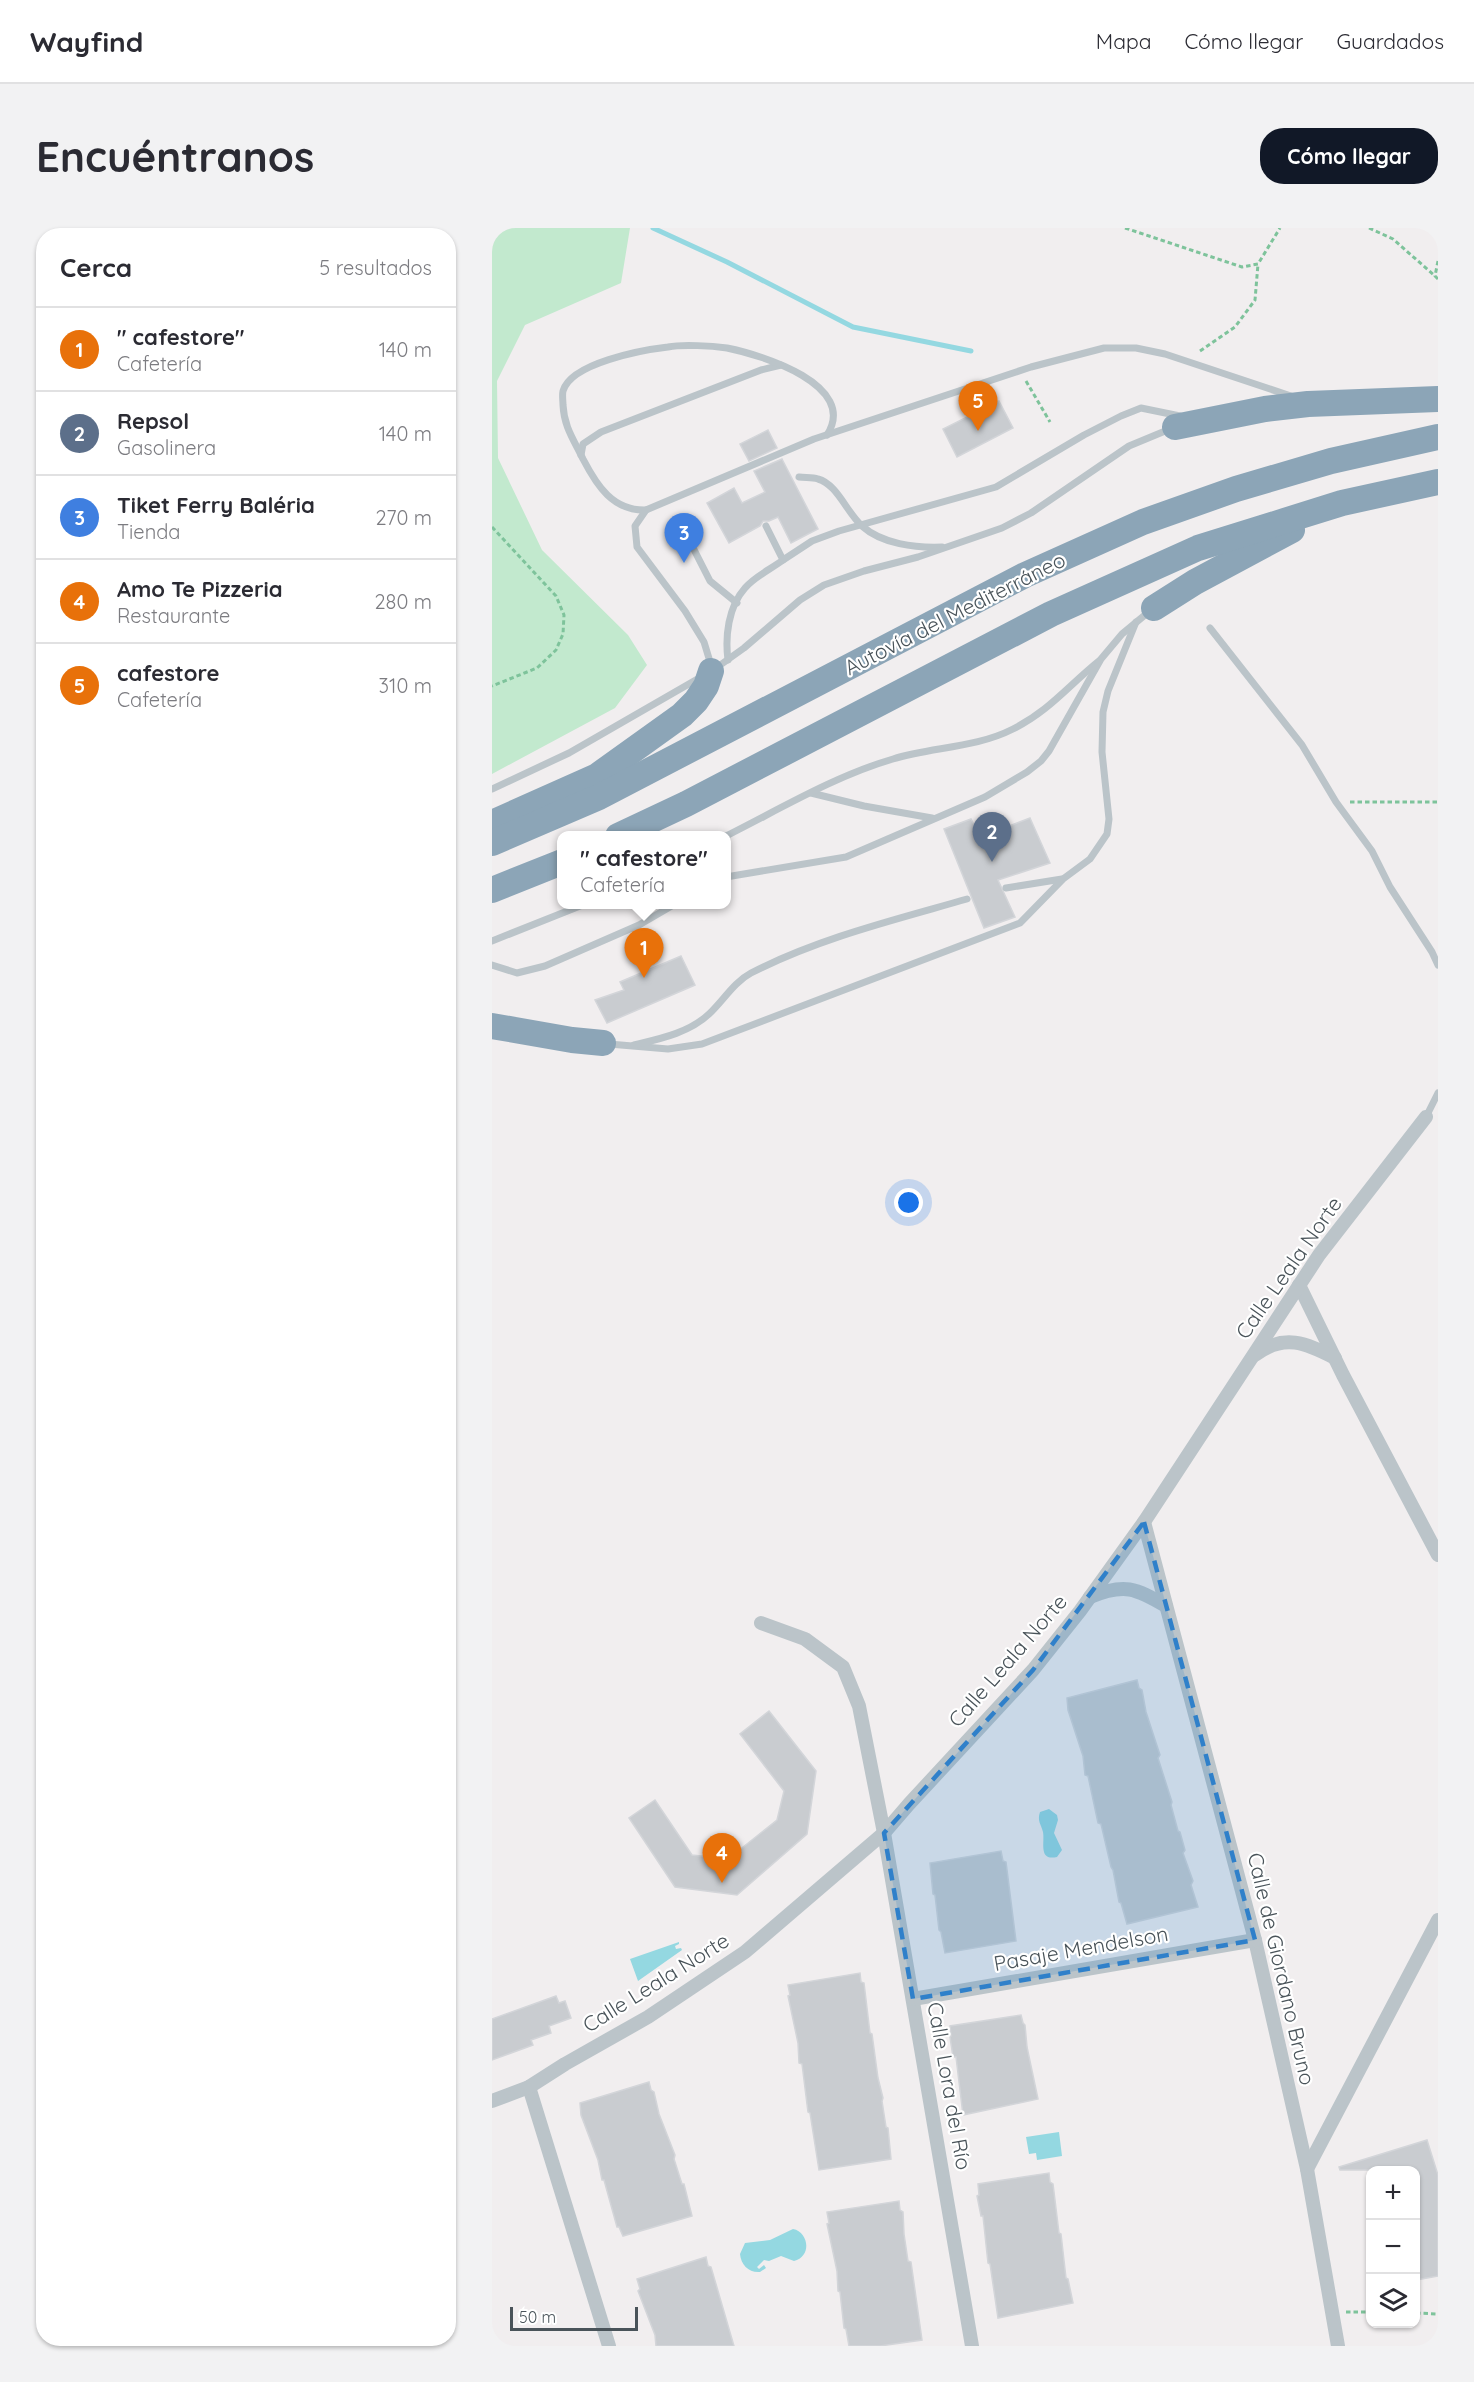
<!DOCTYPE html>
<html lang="es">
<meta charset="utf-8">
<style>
body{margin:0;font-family:Quicksand,sans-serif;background:#f2f2f3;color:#2b2b33}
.controls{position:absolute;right:18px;bottom:18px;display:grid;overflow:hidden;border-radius:12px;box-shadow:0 2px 4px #0004}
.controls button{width:54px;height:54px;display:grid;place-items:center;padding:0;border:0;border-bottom:2px solid #e1e1e2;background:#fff;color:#2b2b33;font:30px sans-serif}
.scale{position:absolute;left:18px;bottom:15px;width:128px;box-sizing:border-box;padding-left:6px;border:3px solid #495359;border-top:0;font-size:16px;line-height:21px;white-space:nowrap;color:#495359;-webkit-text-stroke:4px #fff;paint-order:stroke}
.you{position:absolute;left:417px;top:975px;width:21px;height:21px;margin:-15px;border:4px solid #fff;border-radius:50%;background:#1a73e8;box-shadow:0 0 0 9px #1a73e833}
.badge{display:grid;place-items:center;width:39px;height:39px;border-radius:50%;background:#111827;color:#fff;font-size:20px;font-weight:700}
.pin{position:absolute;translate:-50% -50px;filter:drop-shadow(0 2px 3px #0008)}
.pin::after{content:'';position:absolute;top:32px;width:21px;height:18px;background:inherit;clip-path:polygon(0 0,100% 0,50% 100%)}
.popup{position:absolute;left:65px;top:603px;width:174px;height:78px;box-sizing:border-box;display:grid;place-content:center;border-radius:12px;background:#fff;filter:drop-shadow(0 2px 4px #0005);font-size:20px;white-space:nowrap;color:#7c7c81}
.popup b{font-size:22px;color:#2b2b33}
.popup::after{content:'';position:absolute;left:50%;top:100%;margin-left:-12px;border:12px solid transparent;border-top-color:#fff}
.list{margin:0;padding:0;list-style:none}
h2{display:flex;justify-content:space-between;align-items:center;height:78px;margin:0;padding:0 24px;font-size:26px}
h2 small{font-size:20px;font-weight:400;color:#7c7c81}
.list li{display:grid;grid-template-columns:39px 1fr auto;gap:18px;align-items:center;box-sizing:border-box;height:84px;padding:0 24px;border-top:2px solid #e1e1e2}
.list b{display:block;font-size:22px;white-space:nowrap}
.list p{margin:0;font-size:20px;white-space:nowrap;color:#7c7c81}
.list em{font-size:20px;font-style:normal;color:#7c7c81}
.icon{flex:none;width:33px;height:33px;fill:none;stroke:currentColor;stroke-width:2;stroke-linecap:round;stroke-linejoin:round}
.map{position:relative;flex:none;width:946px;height:2118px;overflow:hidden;border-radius:24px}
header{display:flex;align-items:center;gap:36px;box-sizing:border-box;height:84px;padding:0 30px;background:#fff;border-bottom:2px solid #e1e1e2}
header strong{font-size:28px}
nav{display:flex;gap:33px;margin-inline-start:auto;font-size:21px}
.intro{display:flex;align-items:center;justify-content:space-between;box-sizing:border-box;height:144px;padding:0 36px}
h1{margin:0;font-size:42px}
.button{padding:15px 27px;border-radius:24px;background:#111827;color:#fff;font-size:21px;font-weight:700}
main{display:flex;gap:36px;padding:0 36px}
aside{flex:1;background:#fff;border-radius:24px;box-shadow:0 2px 4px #0004}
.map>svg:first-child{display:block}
.green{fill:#c2e9ce}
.water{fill:#94d8e1}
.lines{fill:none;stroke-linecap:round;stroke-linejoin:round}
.stream{stroke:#94d8e1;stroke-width:5}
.building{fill:#c9ccd0;stroke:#d3d5d9;stroke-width:1.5}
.path{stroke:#7ec39b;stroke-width:3;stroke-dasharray:4.5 3;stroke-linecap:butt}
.service{stroke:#bbc4c9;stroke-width:7}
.minor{stroke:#bbc4c9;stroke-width:14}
.motorway{stroke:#8ca5b7;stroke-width:26}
.marked{fill:#2f80ca;fill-opacity:0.2;stroke:#2f80ca;stroke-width:4.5;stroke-dasharray:12 8;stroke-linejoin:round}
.labels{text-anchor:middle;stroke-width:4.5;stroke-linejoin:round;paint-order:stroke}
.street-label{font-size:21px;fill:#495359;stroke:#fff}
</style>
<header>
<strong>Wayfind</strong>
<nav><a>Mapa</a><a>Cómo llegar</a><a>Guardados</a></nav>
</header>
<div class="intro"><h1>Encuéntranos</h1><a class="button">Cómo llegar</a></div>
<main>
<aside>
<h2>Cerca<small>5 resultados</small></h2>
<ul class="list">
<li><span class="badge" style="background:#e8710a">1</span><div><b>&quot; cafestore&quot;</b><p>Cafetería</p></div><em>140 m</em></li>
<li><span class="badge" style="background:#5c6f8a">2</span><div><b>Repsol</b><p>Gasolinera</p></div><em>140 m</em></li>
<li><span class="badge" style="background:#3f7fe0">3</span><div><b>Tiket Ferry Baléria</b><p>Tienda</p></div><em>270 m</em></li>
<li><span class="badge" style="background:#e8710a">4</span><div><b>Amo Te Pizzeria</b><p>Restaurante</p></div><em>280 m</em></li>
<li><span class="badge" style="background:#e8710a">5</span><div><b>cafestore</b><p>Cafetería</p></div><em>310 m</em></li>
</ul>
</aside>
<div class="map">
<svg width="946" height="2118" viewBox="0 0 946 2118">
<rect width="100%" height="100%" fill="#f1eeef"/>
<polygon class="green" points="0,0 138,0 129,55 33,97 5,153 6,230 50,322 136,407 155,437 123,480 0,546"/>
<g class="water">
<path d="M557 1581 565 1587 566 1592 562 1605 570 1622 565 1629C546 1633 553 1615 551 1604 549 1596 545 1593 548 1584Z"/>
<polygon points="187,1714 187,1716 183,1718 184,1721 189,1720 190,1722 146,1753 138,1731"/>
<polygon points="567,1904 570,1928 545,1932 544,1925 537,1926 534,1909"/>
<path d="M301 2001C317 2004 320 2029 302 2033L289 2028 277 2033 272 2032 265 2039 267 2041 272 2037 274 2040 268 2044C257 2045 249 2037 248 2026L253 2015 278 2012Z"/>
</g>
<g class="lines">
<polyline class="stream" points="161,0 235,34 361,99 479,123"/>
</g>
<g class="building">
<polygon points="507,173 521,200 465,229 451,201"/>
<polygon points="276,202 285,220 257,233 248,216"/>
<polygon points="290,231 326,301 299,315 286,289 277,293 271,293 268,298 237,315 215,275 242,260 250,275 273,264 262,243"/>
<polygon points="538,590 558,635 506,652 523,689 492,700 452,601 479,591 491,614 513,603 512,600"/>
<polygon points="189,728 203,757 115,795 103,772 132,762 128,754"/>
<polygon points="645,1452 647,1460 650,1462 654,1484 668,1527 666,1530 680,1574 679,1577 686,1603 688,1604 693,1622 691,1625 701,1653 699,1657 706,1679 635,1696 629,1675 627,1674 621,1642 619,1639 609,1596 606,1595 596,1548 593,1547 591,1528 576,1482 575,1470"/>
<polygon points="277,1483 324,1543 315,1606 245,1667 183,1659 137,1590 163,1572 200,1627 236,1631 285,1592 292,1563 248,1506"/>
<polygon points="509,1623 511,1633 514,1634 524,1713 453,1725 449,1704 447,1702 443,1667 441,1666 438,1635"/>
<polygon points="368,1745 369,1754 372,1755 378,1805 380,1806 386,1850 391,1870 390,1873 394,1899 396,1900 399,1931 327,1942 318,1885 316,1884 310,1836 307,1835 306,1815 296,1768 298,1767 296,1757"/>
<polygon points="64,1768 67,1775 73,1773 79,1790 57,1798 59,1805 39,1812 41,1817 0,1832 0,1791"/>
<polygon points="529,1787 531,1795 533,1797 535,1819 546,1871 471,1887 464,1829 461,1829 458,1809 459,1808 458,1798"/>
<polygon points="157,1854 159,1862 162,1864 167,1886 183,1927 182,1931 190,1956 192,1956 200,1988 131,2008 127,1999 125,1999 112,1952 110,1952 106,1932 89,1887 88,1875"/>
<polygon points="935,1912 946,1947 946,2048 924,2052 924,1942 848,1942 847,1939"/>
<polygon points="557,1945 558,1954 561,1956 567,2005 569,2006 574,2050 576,2051 581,2075 506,2090 498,2036 496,2035 491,1988 489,1988 485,1968 487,1967 486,1956"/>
<polygon points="407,1973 408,1982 411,1984 412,2006 416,2033 419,2034 430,2112 388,2118 357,2118 354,2101 352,2100 348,2064 346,2063 345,2043 335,1996 337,1995 335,1984"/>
<polygon points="214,2029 216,2038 219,2039 242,2118 164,2118 163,2107 146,2063 148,2061 145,2051"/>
</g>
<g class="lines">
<g class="path">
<polyline points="633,0 750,39 766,36 788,0"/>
<polyline points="877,0 901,11 943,48"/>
<polyline points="946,33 943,48 946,51"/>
<polyline points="708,123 743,99 763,72 766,36"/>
<polyline points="534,153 558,194"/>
<polyline points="0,299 64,368 72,387 71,406 64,422 45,440 0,458"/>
<polyline points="858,574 946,574"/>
<polyline points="854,2084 878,2084"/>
<polyline points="924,2085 946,2086"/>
</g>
<g class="service">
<polyline points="89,227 91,216 109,204 269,142 289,137"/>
<path d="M307 249C313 250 320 249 326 251 345 256 355 285 370 298 390 316 423 320 450 319"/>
<path d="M154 282C121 283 105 258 91 231 82 212 72 199 71 177 71 173 70 167 71 163 79 135 150 122 176 119 191 116 220 118 235 120 270 127 367 157 335 207"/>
<polyline points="191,300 218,353 245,375"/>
<polyline points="291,332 320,313 347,303 504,259 592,207 629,188 649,180 688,188"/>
<polyline points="718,400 810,517 844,574 880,623 898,659 940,724 946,737"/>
<path d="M236 432C233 409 236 379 253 360 262 349 279 341 291 332L274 298"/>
<polyline points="219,437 212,414 193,383 145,319 143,298 154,282 322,211 539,139 612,120 644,120 673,126 799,168"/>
<polyline points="224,440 252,420 308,372 332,357 372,343 426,329 510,300 539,285 637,218 678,201"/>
<polyline points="0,561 77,525 209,449"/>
<polyline points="319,565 372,578 440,590"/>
<path d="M234 608C288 581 343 548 401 531 440 519 484 520 521 501 557 483 576 458 607 433"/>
<polyline points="234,649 354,629 493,569 535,544 549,533 557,523 609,431 630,406 659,382"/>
<polyline points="514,660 570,651"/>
<polyline points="0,713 93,676"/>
<polyline points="0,737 25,745 53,738 147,697 183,676"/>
<polyline points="117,816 176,821 210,816 528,695 571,651 598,631 615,606 617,591 610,524 611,484 616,463 644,394"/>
<path d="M142 817C167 811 197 805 217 786 231 773 242 754 259 745 327 710 402 692 475 671"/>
<polyline points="934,889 946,865"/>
</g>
<g class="minor">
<polyline points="807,1057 851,1147 946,1327"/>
<path d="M763 1127C792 1105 814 1115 843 1130"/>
<polyline points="652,1294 763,1712 815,1941 846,2118"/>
<path d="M598 1369C632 1355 644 1360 674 1378"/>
<polyline points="269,1395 313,1411 351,1439 367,1478 392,1605 480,2118"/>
<polyline points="421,1771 763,1712"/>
<polyline points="37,1859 117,2118"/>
<polyline points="0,1873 37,1859 73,1836 156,1789 253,1724 392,1605 417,1576 541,1442 588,1383 652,1294 827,1027 934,889"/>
<polyline points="815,1941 946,1692"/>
</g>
<g class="motorway">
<polyline points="683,199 773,181 816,176 946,171"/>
<polyline points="662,380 703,354 800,302"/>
<polyline points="0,595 105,548 190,487 204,473 214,458 219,443"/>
<polyline points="126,608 194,576 559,386 706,320 850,275 946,254"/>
<polyline points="0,615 107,569 533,347 651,294 744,261 839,233 946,209"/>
<polyline points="0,662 70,634"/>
<polyline points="0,798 80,812 111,815"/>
</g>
</g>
<path class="marked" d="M652 1294 763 1712 421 1771 392 1605 541 1442Z"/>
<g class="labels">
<g class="street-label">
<text transform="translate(463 386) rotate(-27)" y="7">Autovía del Mediterráneo</text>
<text transform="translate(797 1040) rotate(-55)" y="7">Calle Leala Norte</text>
<text transform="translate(516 1433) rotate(-49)" y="7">Calle Leala Norte</text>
<text transform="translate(589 1721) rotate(-10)" y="7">Pasaje Mendelson</text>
<text transform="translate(789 1741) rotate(77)" y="7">Calle de Giordano Bruno</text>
<text transform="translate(164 1755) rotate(-32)" y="7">Calle Leala Norte</text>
<text transform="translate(457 1858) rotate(80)" y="7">Calle Lora del Río</text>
</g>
</g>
</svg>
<div class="controls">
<button>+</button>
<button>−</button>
<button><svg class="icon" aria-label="layers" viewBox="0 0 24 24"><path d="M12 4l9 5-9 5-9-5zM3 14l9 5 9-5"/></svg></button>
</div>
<div class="scale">50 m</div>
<div class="you"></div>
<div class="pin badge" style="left:152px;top:750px;background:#e8710a">1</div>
<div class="popup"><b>&quot; cafestore&quot;</b>Cafetería</div>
<div class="pin badge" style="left:500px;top:634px;background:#5c6f8a">2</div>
<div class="pin badge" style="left:192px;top:335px;background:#3f7fe0">3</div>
<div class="pin badge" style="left:230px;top:1655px;background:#e8710a">4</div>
<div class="pin badge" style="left:486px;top:203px;background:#e8710a">5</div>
</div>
</main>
